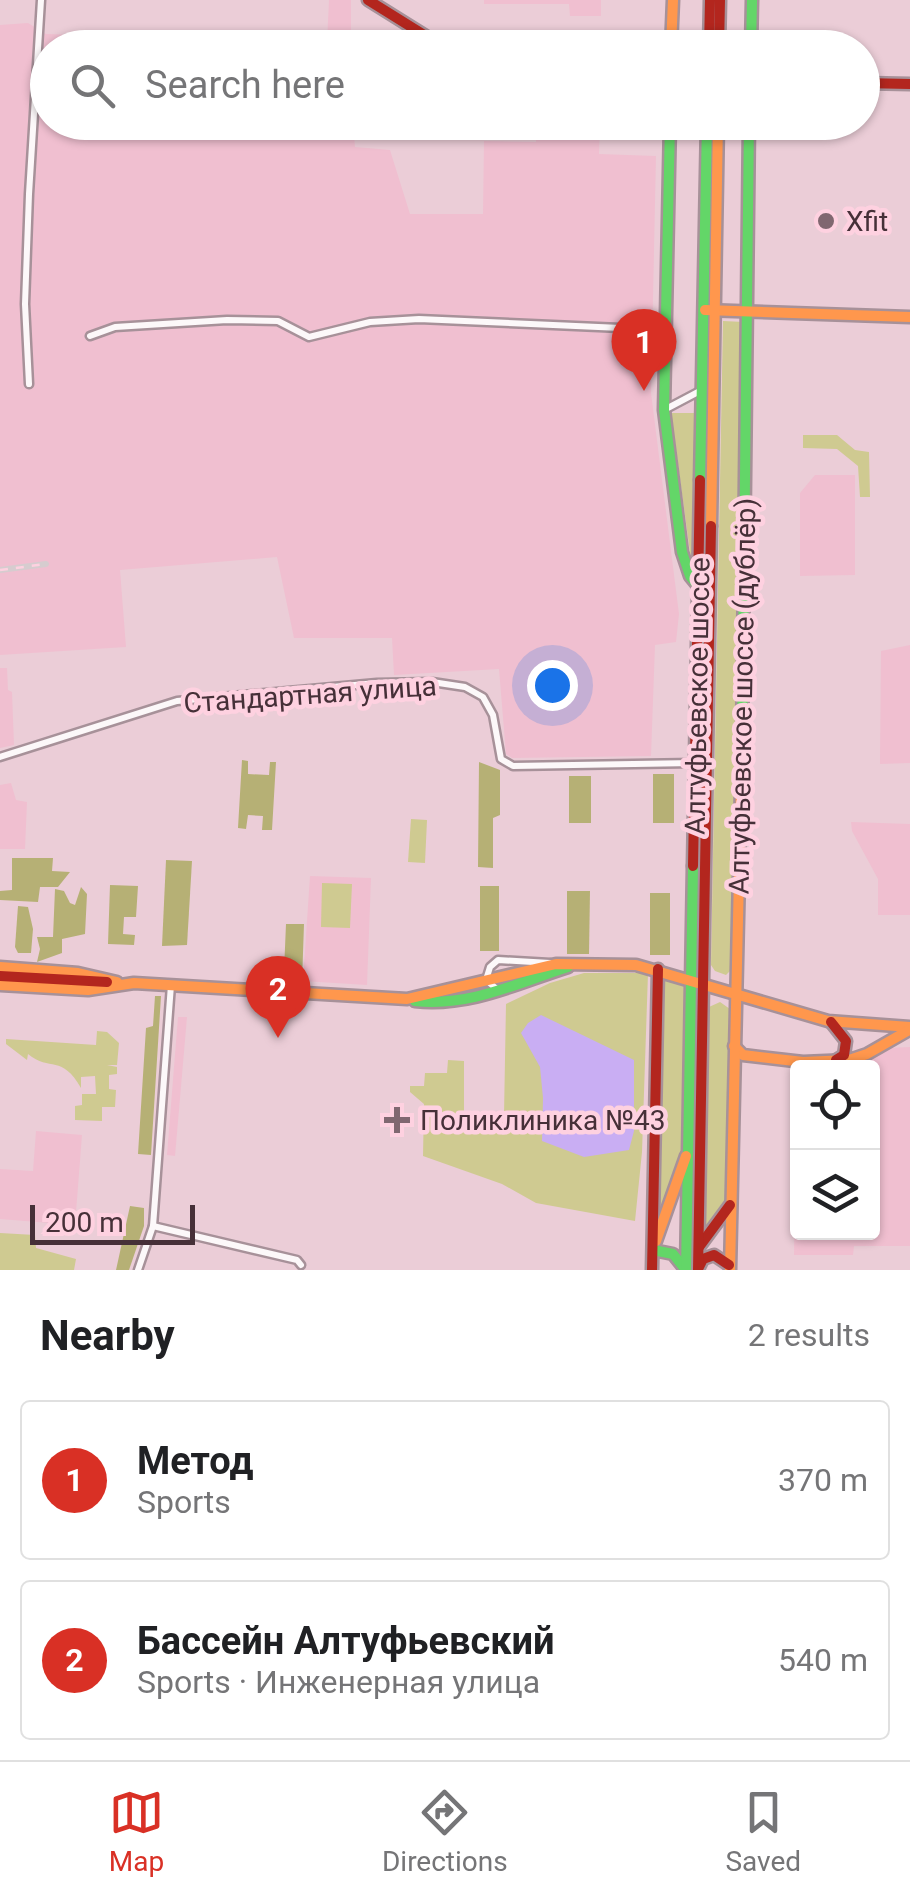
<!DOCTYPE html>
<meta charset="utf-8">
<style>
body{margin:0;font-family:Roboto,sans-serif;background:#f6f6f6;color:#202124}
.controls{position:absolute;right:30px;bottom:30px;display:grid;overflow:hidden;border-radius:10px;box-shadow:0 2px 8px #0004}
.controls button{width:90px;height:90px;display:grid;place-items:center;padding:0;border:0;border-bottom:2px solid #e0e0e0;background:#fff;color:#202124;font:50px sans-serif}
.scale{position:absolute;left:30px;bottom:25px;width:165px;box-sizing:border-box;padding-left:10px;border:5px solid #463038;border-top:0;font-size:28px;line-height:35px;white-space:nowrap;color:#463038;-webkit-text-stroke:8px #fed1e0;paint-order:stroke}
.you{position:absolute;left:552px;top:685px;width:35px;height:35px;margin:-25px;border:8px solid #fff;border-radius:50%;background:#1a73e8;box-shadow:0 0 0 15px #1a73e833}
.badge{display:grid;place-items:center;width:65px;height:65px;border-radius:50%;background:#d93025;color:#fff;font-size:32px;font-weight:700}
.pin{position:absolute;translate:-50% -82px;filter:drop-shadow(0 2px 5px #0008)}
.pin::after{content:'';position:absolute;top:52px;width:35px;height:30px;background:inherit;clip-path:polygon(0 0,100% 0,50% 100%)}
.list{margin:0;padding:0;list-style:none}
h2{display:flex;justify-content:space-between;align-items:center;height:130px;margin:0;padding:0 40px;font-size:42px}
h2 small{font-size:32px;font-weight:400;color:#757577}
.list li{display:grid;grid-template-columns:65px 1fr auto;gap:30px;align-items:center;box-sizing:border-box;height:160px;margin:0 20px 20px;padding:0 20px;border:2px solid #e0e0e0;border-radius:10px}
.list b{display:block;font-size:38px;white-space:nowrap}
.list p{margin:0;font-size:32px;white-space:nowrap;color:#757577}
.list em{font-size:32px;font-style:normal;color:#757577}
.icon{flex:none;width:55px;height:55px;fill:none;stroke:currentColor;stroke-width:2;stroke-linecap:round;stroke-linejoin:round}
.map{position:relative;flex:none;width:910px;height:1270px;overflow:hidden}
.search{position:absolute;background:#fff;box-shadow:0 2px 8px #0004;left:30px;right:30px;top:30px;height:110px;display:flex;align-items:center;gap:25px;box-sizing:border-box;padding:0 35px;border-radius:55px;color:#757577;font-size:38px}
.sheet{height:490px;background:#fff}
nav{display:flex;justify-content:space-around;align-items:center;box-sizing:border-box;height:140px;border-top:2px solid #e0e0e0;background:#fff;font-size:28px;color:#757577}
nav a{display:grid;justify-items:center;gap:5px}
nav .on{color:#d93025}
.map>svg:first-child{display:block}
.built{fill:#f0bfd0}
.green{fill:#cfca91}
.forest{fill:#b6b075}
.water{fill:#c9aef3}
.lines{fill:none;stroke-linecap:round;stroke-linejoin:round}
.street-casing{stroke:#a79199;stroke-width:11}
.fast-casing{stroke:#a79199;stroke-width:15}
.slow-casing{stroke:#a79199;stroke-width:15}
.jam-casing{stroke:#a79199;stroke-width:15}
.street{stroke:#fcf8f9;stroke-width:6}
.fast{stroke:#63d668;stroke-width:10}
.slow{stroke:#ff974d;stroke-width:10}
.jam{stroke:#b3261e;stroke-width:10}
.rail-casing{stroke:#d6cccf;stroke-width:6}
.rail{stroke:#fed1e0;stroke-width:2.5;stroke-dasharray:8;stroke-linecap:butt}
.poi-dot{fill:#806770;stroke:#fed1e0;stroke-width:4}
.labels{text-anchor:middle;stroke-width:9;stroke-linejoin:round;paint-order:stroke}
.poi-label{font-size:28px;fill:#463038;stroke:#fed1e0;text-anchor:start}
.street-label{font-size:28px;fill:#463038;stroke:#fed1e0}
</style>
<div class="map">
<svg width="910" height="1270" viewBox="0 0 910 1270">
<rect width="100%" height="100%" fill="#ebcdd7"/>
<g class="built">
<polygon points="329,0 351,0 351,47 48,48 48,122 353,123 355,147 390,150 410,214 483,214 484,141 536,142 536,127 600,126 599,154 656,156 651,393 679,614 676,642 655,645 651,756 512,758 506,754 499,669 394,675 392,638 294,638 277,557 120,570 126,647 0,655 0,25 28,23 46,34 327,43"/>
<polygon points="484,0 601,0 601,16 570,16 569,4 484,4"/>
<polygon points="815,475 855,475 855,575 800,576 800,493"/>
<polygon points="910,645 910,763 880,764 881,651"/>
<polygon points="0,668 7,668 8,690 12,692 14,745 0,748"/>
<polygon points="11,783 16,800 27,802 25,849 0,849 0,785"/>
<polygon points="851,822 910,824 910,915 878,915 878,879 852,831"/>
<polygon points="310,876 371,878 367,985 303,981"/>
<polygon points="178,1017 187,1017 175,1156 167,1155"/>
<polygon points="910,1047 910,1246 854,1246 853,1255 794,1255 795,1187 797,1187 798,1232 872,1232 872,1068 862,1067 888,1048"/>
<polygon points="36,1131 82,1135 75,1225 0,1219 0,1169 33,1171"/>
</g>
<g class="green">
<polygon points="723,321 744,322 732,969 726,975 715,971 711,965"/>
<polygon points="671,413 695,413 696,575 693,574"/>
<polygon points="803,435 837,435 855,450 869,452 870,497 860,497 858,466 837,449 803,448"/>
<polygon points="411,819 427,820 425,863 408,862"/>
<polygon points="322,883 352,884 350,928 321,927"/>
<polygon points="584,973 648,973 642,1152 635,1221 536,1203 502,1184 423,1156 424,1104 410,1092 410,1086 424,1086 425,1073 447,1073 448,1060 464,1061 464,1114 504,1115 506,1004 550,983"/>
<polygon points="670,979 682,984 686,991 682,1159 659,1222 661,990 663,982"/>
<polygon points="720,1002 730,1009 727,1203 704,1235 709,1007"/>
<path d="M97 1031 107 1032 119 1043 117 1065H107L117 1067V1074L109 1075V1089L116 1090 115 1107H102V1121L75 1120V1106L82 1105V1094H96L95 1076 81 1077V1088C62 1054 50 1072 28 1054L27 1060 6 1044V1039L96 1045Z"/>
<polygon points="0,1233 35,1235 36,1248 76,1259 74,1270 0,1270"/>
</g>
<g class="forest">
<polygon points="242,760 248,761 248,774 269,775 270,762 276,762 272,830 262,830 263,816 248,815 246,829 238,828"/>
<polygon points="479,762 500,770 500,815 493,818 493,868 478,867"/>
<rect x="653" y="774" width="21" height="49"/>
<rect x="569" y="776" width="22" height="47"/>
<polygon points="12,858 53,858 52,871 70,872 58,887 40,887 38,902 0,900 0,891 12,890"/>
<polygon points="166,860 192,861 187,945 162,946"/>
<polygon points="110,885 138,886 136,917 124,917 123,934 135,935 134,945 108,944"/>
<rect x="480" y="886" width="19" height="65"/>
<polygon points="81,887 87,894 85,934 62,939 62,953 37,962 40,949 37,937 53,937 55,889 64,891 70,903 75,905"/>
<polygon points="567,891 590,891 589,954 567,954"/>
<rect x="650" y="893" width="20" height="62"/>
<polygon points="18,906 28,907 33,929 31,953 18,953 15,947"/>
<polygon points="286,924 304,924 302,982 263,980 264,971 284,971"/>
<polygon points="155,996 161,996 151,1155 138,1154 146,1028 153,1026"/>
<polygon points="130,1206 144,1208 144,1226 129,1270 116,1270"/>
</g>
<polygon class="water" points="541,1015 634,1060 634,1131 629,1150 584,1157 542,1141 543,1098 540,1067 521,1033 528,1023"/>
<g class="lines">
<defs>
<g id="street">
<polyline points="90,336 115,327 227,320 278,321 309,337 370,322 419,319 666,330"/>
<polyline points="29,384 25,304 29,194 41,0"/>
<polyline points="664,410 700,391"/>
<polyline points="0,757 177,701 377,683 432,682 465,687 483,697 493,715 501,759 513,766 694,763"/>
<polyline points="498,990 486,980 490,967 498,960 550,963"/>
<polyline points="153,1226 297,1260 301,1265"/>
<polyline points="138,1270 153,1226 171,985"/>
</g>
<g id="fast">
<polyline points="751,48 752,0"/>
<polyline points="670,122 664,410 682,552 690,576 699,587"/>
<polyline points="700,480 707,122"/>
<polyline points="742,744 749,122"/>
<path d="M415 1001C470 1007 517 983 568 967"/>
<polyline points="653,1250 673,1254 685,1269"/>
<polyline points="686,1270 693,866"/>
</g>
<g id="slow">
<polyline points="671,48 673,0"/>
<polyline points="705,310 910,317"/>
<polyline points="711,526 718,122"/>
<polyline points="0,967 78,973 117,982"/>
<polyline points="0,985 88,990 134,983 407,999 556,964 636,965 828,1021 910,1027"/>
<polyline points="734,1046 743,1055 803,1062 849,1060 867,1054 909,1030"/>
<polyline points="656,1241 686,1156"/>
<polyline points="730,1270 742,744"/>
</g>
<g id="jam">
<polyline points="368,0 445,48"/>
<polyline points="709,48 710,0"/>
<polyline points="719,48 720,0"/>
<polyline points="862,83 910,84"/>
<polyline points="693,866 700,480"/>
<polyline points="0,976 107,982"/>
<polyline points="831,1022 846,1041 844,1055 836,1060"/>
<polyline points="699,1247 730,1205"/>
<polyline points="699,1267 703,1259 714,1255 729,1265"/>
<polyline points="652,1270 658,969"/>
<polyline points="698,1270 711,526"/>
</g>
</defs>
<use href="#street" class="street-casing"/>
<use href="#fast" class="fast-casing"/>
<use href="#slow" class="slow-casing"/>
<use href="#jam" class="jam-casing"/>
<use href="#street" class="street"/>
<use href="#fast" class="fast"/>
<use href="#slow" class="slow"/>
<use href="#jam" class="jam"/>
<defs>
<polyline id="rail" points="0,570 46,564"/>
</defs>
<use href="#rail" class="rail-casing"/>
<use href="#rail" class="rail"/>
</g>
<g class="poi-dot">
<circle cx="826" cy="221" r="10"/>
<path d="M392 1105h10v10h10v10h-10v10h-10v-10h-10v-10h10z"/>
</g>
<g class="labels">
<g class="poi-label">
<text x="846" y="231">Xfit</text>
<text x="420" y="1130">Поликлиника №43</text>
</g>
<g class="street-label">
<text transform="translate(310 694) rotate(-4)" y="10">Стандартная улица</text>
<text transform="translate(697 696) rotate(-89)" y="10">Алтуфьевское шоссе</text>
<text transform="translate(742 696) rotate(-89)" y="10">Алтуфьевское шоссе (дублёр)</text>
</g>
</g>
</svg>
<div class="controls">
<button><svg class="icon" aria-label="locate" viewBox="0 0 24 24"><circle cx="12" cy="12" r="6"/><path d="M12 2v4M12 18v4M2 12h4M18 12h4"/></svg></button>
<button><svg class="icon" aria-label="layers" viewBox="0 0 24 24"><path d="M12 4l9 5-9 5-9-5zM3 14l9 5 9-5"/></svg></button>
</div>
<div class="scale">200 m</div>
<div class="you"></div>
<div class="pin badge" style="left:644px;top:391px">1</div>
<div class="pin badge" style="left:278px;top:1038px">2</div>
<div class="search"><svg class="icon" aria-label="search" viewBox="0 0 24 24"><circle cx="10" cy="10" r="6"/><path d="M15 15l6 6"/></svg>Search here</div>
</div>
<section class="sheet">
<h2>Nearby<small>2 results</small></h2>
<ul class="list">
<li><span class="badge">1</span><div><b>Метод</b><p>Sports</p></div><em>370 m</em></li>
<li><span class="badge">2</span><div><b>Бассейн Алтуфьевский</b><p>Sports · Инженерная улица</p></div><em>540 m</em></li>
</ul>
</section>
<nav>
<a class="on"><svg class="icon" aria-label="map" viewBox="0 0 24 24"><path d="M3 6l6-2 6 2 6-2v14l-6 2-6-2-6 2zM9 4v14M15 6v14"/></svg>Map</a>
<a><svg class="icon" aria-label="directions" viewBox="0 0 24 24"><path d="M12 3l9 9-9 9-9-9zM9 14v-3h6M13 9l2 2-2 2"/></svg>Directions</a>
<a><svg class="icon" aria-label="saved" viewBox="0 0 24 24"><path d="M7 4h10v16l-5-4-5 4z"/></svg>Saved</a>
</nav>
